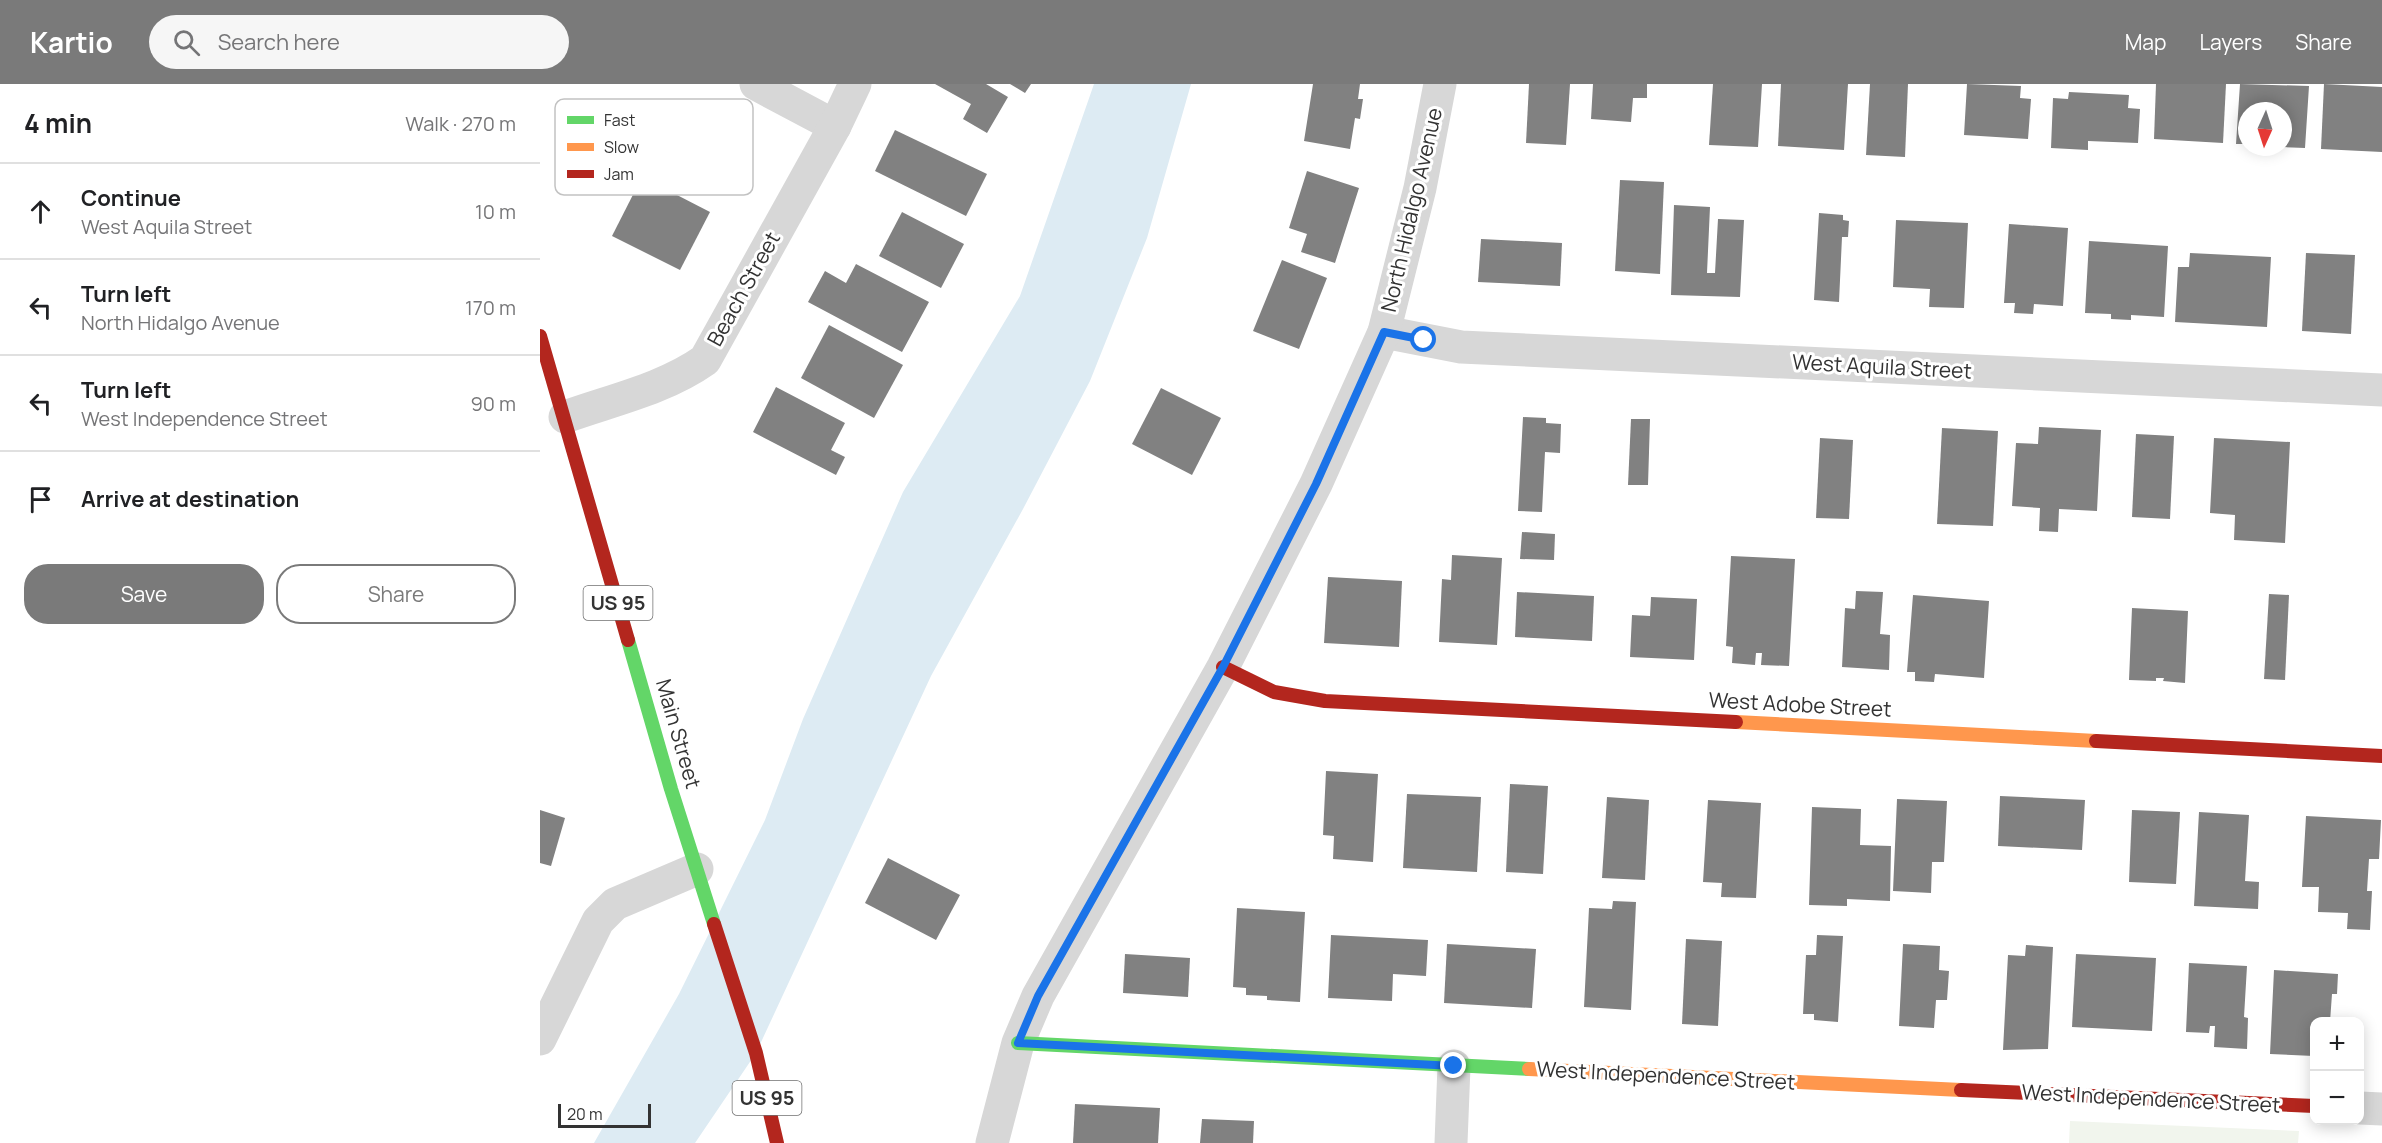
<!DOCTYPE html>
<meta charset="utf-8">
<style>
body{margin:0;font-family:Manrope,sans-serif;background:#f6f6f6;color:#202124}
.controls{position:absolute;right:18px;bottom:18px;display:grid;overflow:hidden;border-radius:12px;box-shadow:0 3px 15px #0003}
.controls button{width:54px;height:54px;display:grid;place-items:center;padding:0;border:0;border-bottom:2px solid #e0e0e0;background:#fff;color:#202124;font:30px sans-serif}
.compass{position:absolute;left:1698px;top:18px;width:54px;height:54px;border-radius:50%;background:#fff;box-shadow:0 3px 15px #0003;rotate:183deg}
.scale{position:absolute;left:18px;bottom:15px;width:93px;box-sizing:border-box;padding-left:6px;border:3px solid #333;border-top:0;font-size:16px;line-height:21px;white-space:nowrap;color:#333;-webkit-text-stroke:4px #fff;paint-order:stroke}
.stop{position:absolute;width:18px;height:18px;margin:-14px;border:4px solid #1a73e8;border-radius:50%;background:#fff}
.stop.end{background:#1a73e8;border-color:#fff;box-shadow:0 2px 6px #0008}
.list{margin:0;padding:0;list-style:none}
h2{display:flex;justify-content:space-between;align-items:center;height:78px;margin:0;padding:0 24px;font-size:26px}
h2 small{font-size:20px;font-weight:400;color:#757577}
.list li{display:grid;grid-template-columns:39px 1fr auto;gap:18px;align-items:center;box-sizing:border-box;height:96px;padding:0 24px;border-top:2px solid #e0e0e0}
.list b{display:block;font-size:22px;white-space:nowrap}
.list p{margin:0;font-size:20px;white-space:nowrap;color:#757577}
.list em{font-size:20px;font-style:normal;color:#757577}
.actions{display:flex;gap:12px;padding:18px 24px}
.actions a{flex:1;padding:14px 0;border:2px solid #7a7a7a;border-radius:24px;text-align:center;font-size:21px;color:#7a7a7a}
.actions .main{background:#7a7a7a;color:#fff}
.icon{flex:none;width:33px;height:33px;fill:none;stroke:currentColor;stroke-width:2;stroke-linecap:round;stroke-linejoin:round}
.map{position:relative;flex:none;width:1842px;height:1059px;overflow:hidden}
header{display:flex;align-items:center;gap:36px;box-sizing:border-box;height:84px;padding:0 30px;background:#7a7a7a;color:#fff}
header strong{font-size:28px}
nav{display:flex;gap:33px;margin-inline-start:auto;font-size:21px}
.search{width:420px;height:54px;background:#f6f6f6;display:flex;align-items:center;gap:15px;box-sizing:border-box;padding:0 21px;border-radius:33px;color:#757577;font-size:22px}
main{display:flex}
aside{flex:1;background:#fff}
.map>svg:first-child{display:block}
.green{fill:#f1f5ed}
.water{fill:#ddebf3}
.building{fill:#818181}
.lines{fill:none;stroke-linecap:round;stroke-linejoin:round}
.street{stroke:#d7d7d7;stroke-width:33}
.fast{stroke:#63d668;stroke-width:14}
.slow{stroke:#ff974d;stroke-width:14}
.jam{stroke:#b3261e;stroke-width:14}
.route{stroke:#1a73e8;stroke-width:8}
.labels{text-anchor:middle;stroke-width:6;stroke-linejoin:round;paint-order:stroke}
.shield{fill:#fff;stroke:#707070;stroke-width:1.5}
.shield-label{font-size:20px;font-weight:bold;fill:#333}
.street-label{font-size:21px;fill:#333;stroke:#fff}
.key{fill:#fff;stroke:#c2c2c2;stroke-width:1.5}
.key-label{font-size:16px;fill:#333}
</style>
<header>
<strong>Kartio</strong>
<div class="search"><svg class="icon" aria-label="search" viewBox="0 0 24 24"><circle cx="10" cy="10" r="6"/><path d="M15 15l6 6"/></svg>Search here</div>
<nav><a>Map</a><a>Layers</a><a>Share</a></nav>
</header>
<main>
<aside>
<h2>4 min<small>Walk · 270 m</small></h2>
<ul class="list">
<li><svg class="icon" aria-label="ahead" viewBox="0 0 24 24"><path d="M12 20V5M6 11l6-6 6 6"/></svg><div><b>Continue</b><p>West Aquila Street</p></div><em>10 m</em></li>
<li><svg class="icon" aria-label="left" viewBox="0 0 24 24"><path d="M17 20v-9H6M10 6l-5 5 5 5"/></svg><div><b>Turn left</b><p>North Hidalgo Avenue</p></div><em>170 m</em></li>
<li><svg class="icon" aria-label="left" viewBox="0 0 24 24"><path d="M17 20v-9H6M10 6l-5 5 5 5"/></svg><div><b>Turn left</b><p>West Independence Street</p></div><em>90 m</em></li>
<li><svg class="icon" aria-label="arrive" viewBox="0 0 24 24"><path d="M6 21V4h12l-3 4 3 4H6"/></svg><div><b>Arrive at destination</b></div></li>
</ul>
<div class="actions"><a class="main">Save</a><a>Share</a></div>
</aside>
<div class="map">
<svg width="1842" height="1059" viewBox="0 0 1842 1059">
<rect width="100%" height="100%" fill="#fff"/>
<polygon class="green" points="1530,1037 1759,1047 1758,1059 1529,1059"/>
<polygon class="water" points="554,0 651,0 607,154 550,297 483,425 391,592 216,969 155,1059 54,1059 139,910 225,736 263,635 363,408 480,212"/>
<g class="building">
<polygon points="395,0 446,0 468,13 447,49 423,35 431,20"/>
<polygon points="470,0 491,0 485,9"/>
<polygon points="773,0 820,0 818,15 823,15 820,35 815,34 810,65 764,57"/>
<polygon points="989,0 1030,0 1026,61 986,59"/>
<polygon points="1053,0 1107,0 1107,14 1093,14 1091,38 1051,35"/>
<polygon points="1173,0 1222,0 1218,63 1169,61"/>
<polygon points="1241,0 1308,0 1304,66 1238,62"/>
<polygon points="1330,0 1368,0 1365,73 1326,71"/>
<polygon points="1427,0 1481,2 1480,14 1491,15 1488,55 1424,51"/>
<polygon points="1616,0 1686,0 1683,59 1614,55"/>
<polygon points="1700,0 1769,2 1765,64 1743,63 1743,27 1707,27 1707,60 1696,60"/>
<polygon points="1784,0 1842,3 1842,68 1781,65"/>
<polygon points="1529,8 1589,11 1588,24 1600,25 1598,59 1548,57 1548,66 1511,64 1513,14 1528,15"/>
<polygon points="355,46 447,90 426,132 335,87"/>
<polygon points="767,87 819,104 795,179 761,168 767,150 749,144"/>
<polygon points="102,93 170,128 140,186 72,152"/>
<polygon points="1080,96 1124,98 1120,190 1075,187"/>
<polygon points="1134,121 1170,123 1167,189 1175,189 1178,135 1204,136 1200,213 1131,211"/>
<polygon points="362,128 424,160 401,204 339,172"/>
<polygon points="1279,129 1303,131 1303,136 1309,137 1308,153 1302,153 1299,218 1274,216"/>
<polygon points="1356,136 1428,139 1424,224 1389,223 1390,205 1353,203"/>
<polygon points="1469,140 1528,144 1523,222 1494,220 1493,230 1474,229 1475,219 1464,219"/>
<polygon points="941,155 1022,159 1020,202 938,198"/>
<polygon points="1549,157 1628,162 1624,233 1591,231 1591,236 1571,235 1571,230 1545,229"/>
<polygon points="1650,169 1731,173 1727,243 1635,238 1638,183 1649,183"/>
<polygon points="1766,169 1815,171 1811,250 1762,247"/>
<polygon points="742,176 787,194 759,265 713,247"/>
<polygon points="316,180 389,218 362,268 268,218 285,187 306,199"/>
<polygon points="289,241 363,281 334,334 261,294"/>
<polygon points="236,303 305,339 291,366 305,373 296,391 213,348"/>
<polygon points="621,304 681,334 652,391 592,360"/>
<polygon points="983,333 1006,334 1006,339 1021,340 1020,369 1005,368 1002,428 978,427"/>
<polygon points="1091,335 1110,335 1108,401 1088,401"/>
<polygon points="1499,343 1561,346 1557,427 1519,425 1518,448 1499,447 1500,424 1472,422 1476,359 1498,360"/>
<polygon points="1402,344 1458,347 1453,442 1397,440"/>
<polygon points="1596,350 1634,352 1630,435 1592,433"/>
<polygon points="1280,354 1313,356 1309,435 1276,434"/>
<polygon points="1674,354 1750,358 1745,459 1694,456 1695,431 1670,429"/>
<polygon points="982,448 1015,450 1014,476 980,475"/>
<polygon points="912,471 962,474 957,561 899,558 902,495 911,496"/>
<polygon points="1191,472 1255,475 1249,582 1221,581 1222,569 1216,569 1215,581 1192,579 1193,563 1186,562"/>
<polygon points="788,493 862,497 859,563 784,559"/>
<polygon points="1316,507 1343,508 1340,550 1350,551 1349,586 1302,583 1305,524 1315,525"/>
<polygon points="977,508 1054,512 1052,557 975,553"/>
<polygon points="1729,510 1749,511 1745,596 1724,595"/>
<polygon points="1373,511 1449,517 1444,594 1395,590 1394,598 1375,597 1375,588 1367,588"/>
<polygon points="1111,513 1157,515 1154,576 1090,573 1092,531 1110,532"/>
<polygon points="1592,524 1648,527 1645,599 1623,597 1624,594 1616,594 1616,597 1589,596"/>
<polygon points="786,687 838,690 833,778 793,775 794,752 783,751"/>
<polygon points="970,700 1008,702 1003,790 966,788"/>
<polygon points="867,710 941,713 937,788 863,784"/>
<polygon points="1460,712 1545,716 1542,766 1458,762"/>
<polygon points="1067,713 1109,716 1105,796 1062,794"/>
<polygon points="1357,715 1407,717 1404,778 1392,778 1391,809 1353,807"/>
<polygon points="1168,716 1221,719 1216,814 1181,813 1182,799 1163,798"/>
<polygon points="1272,723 1321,725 1320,761 1351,762 1350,817 1307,815 1307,822 1269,821"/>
<polygon points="0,726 25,734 11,782 0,779"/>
<polygon points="1592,726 1640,728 1636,800 1589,798"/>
<polygon points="1659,728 1709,731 1705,797 1719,798 1718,825 1654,822"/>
<polygon points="1766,732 1841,736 1839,775 1829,775 1827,807 1832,807 1830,846 1807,845 1808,829 1778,828 1779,803 1762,803"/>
<polygon points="348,774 420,811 396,856 325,819"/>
<polygon points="1073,817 1096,818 1091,926 1044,923 1049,824 1072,825"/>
<polygon points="697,824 765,828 760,918 727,916 727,912 706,911 706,904 693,903"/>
<polygon points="791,851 888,856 886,892 853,890 852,917 788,914"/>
<polygon points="1277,851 1303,852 1298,938 1274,936 1274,930 1263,930 1266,871 1276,871"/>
<polygon points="1146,855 1182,857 1178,942 1142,940"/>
<polygon points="907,860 996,865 992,924 904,919"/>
<polygon points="1363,860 1400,862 1399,886 1409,887 1407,916 1396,916 1394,944 1359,942"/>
<polygon points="1486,861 1513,863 1508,965 1463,966 1468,871 1485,872"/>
<polygon points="585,870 650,874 648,913 583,909"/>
<polygon points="1536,870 1616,874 1612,947 1532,943"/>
<polygon points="1649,879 1707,882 1704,933 1708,934 1707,965 1674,963 1675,942 1670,942 1669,949 1646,948"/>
<polygon points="1734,886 1798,890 1797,910 1792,910 1790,938 1774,938 1774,972 1730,970"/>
<polygon points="535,1020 620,1024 618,1059 533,1059"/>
<polygon points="662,1035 714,1037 713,1059 660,1059"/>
</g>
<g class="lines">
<g class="street">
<polyline points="216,0 295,42"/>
<polyline points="844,248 921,263 1842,306"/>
<path d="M25 333C72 316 124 305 165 276L295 42 315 0"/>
<polyline points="0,955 58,837 75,820 157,785"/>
<polyline points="1820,1024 1842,1025"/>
<polyline points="452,1059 478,959 498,912 683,583 776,400 844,248 880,104 900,0"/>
<polyline points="911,1059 914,982"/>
</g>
<g class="fast">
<polyline points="88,556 131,705 174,840"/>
<polyline points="478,959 989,985"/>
</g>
<g class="slow">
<polyline points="1196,638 1556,657"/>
<polyline points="989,985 1421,1006"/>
</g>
<g class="jam">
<polyline points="0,252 88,556"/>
<polyline points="683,583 734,608 785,617 1196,638"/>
<polyline points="1556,657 1842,672"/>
<polyline points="174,840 216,969 237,1059"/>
<polyline points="1421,1006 1774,1022"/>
</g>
</g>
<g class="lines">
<polyline class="route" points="884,256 844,248 776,400 683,583 498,912 478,959 914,982"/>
</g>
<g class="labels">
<g class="shield">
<rect x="43.5" y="502" width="69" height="34" rx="4.5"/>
<rect x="192.5" y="997" width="69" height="34" rx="4.5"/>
</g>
<g class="shield-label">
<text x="78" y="526">US 95</text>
<text x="227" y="1021">US 95</text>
</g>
<g class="street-label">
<text transform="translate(872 126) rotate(-77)" y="7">North Hidalgo Avenue</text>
<text transform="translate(204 205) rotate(-61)" y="7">Beach Street</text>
<text transform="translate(1342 283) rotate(3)" y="7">West Aquila Street</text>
<text transform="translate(1260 621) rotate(3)" y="7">West Adobe Street</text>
<text transform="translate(138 650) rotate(74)" y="7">Main Street</text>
<text transform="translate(1126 992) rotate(3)" y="7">West Independence Street</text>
<text transform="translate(1611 1015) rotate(3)" y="7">West Independence Street</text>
</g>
</g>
<rect x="15" y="15" width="198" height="96" rx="9" class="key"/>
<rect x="27" y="32" width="27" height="8" fill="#63d668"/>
<rect x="27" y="59" width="27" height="8" fill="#ff974d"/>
<rect x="27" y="86" width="27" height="8" fill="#b3261e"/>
<g class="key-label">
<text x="64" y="42">Fast</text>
<text x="64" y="69">Slow</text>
<text x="64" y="96">Jam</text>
</g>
</svg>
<div class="controls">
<button>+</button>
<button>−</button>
</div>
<svg class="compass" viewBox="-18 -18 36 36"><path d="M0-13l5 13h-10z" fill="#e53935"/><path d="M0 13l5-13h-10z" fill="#757577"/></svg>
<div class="scale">20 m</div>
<div class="stop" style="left:884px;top:256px"></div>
<div class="stop end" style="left:914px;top:982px"></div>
</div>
</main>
